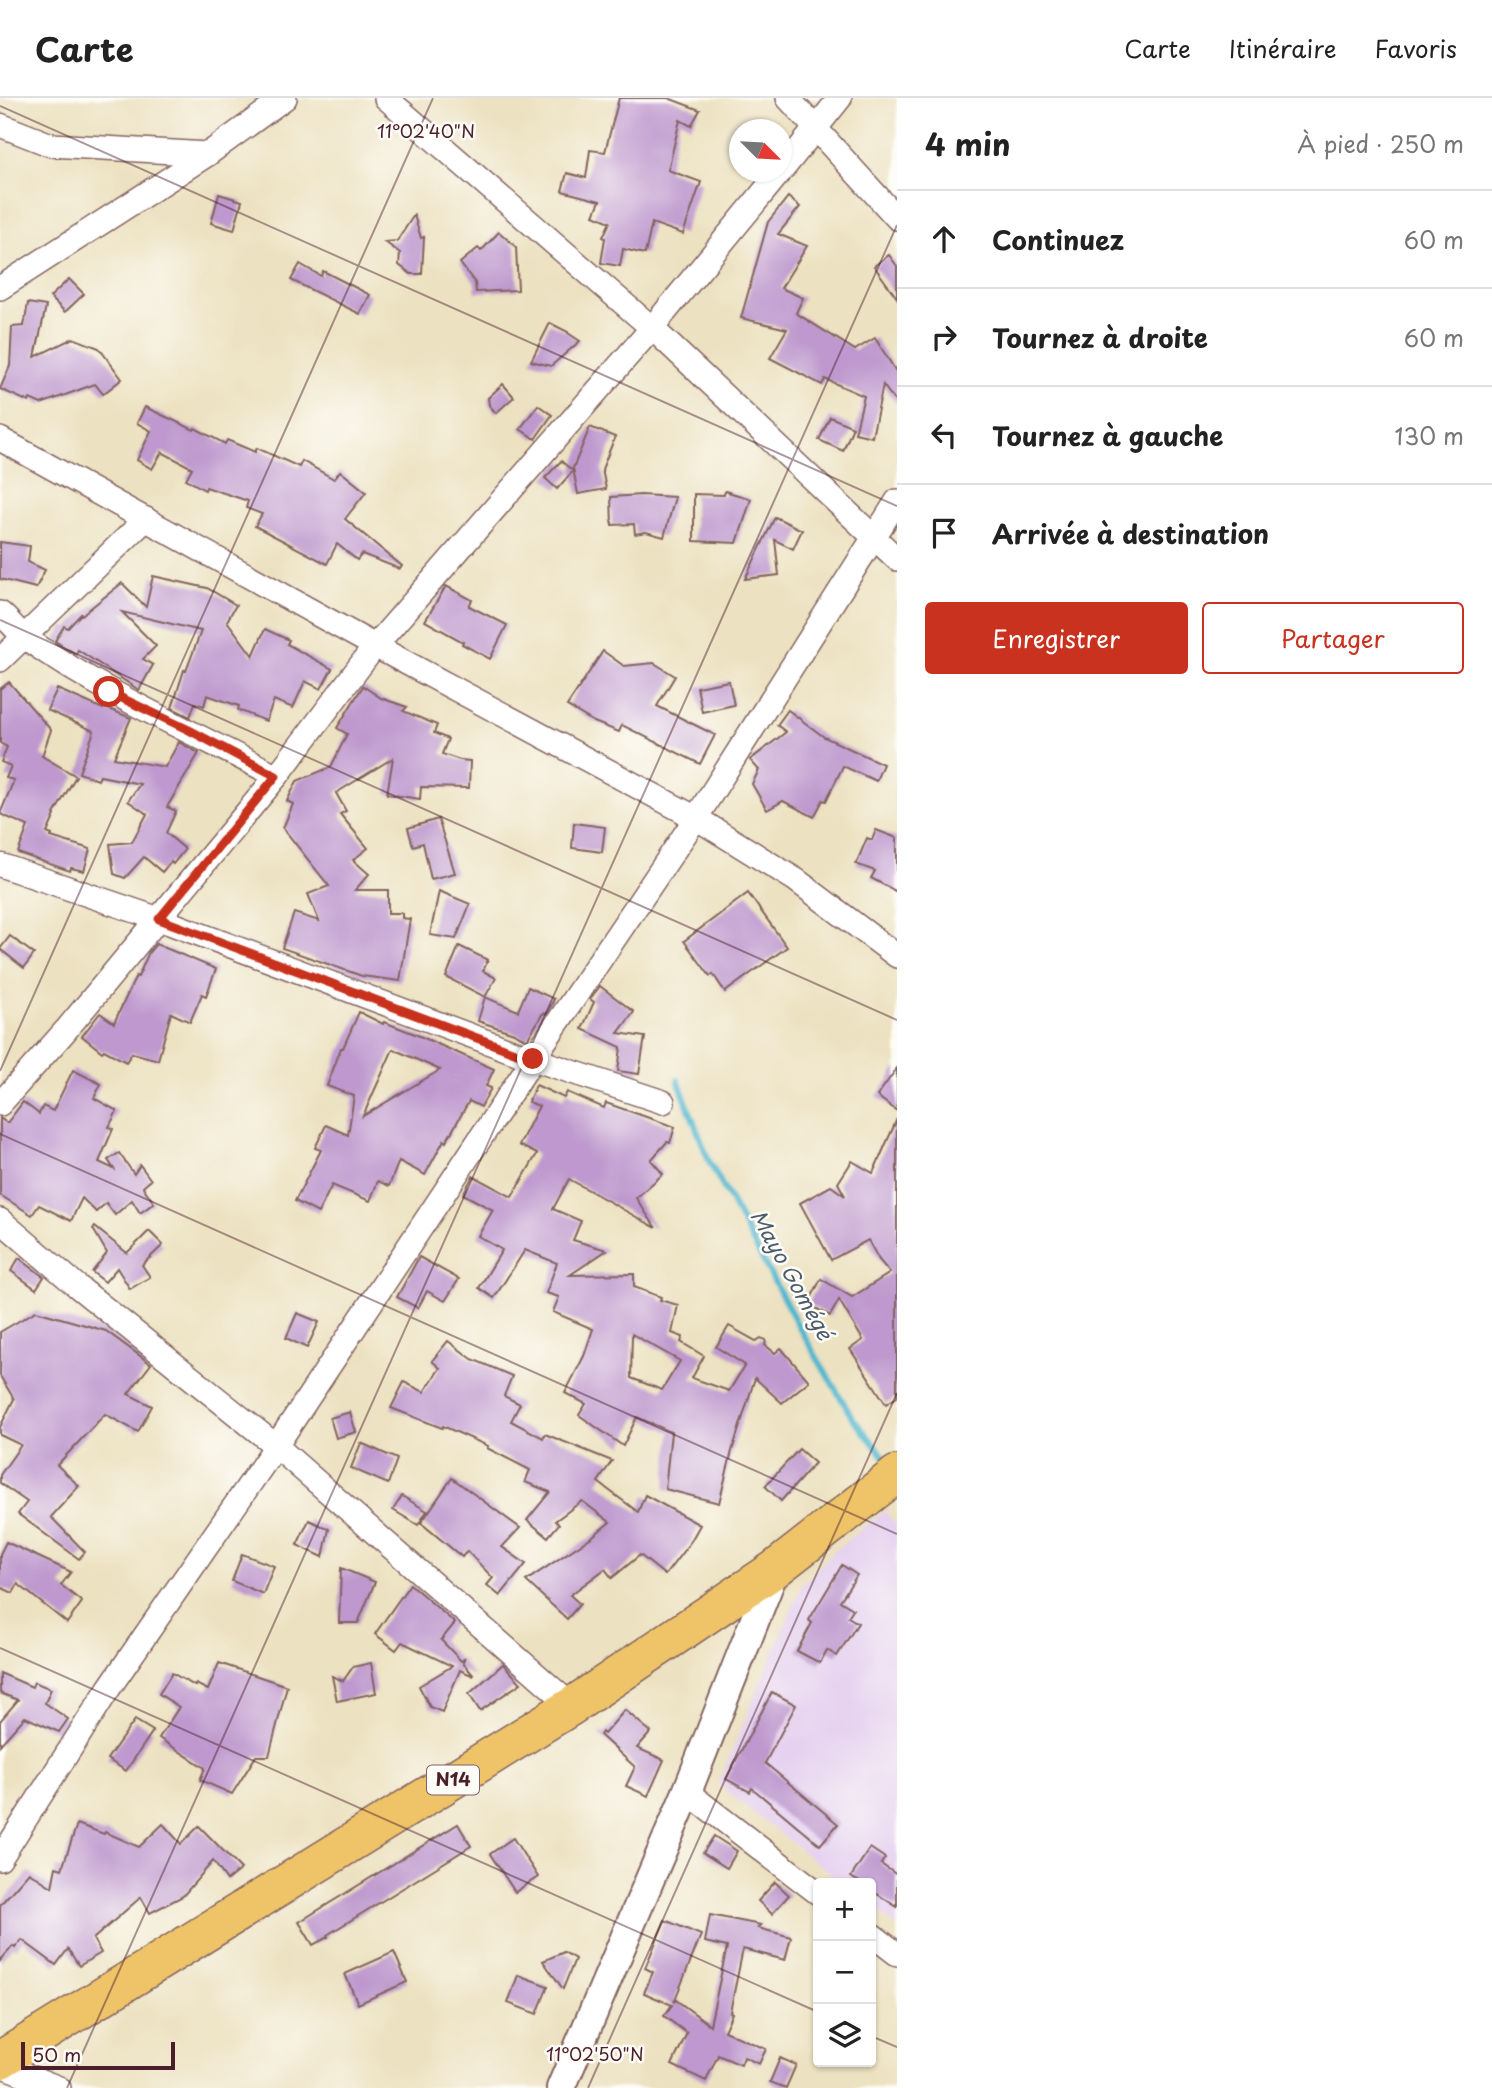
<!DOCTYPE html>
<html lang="fr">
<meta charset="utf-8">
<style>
body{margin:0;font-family:"Playpen Sans",sans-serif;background:#f2f2f2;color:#222}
.controls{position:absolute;right:21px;bottom:21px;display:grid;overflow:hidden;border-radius:7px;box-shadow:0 2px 5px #0004}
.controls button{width:63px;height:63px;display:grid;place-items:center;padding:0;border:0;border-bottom:2px solid #e0e0e0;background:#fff;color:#222;font:35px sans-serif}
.compass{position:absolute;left:729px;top:21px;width:63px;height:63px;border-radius:50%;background:#fff;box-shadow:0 2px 5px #0004;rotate:114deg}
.scale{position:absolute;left:21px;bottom:18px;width:154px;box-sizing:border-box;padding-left:7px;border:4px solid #4a1f2b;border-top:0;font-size:19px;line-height:24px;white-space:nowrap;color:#4a1f2b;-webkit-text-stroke:5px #fdfcf7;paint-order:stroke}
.stop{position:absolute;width:21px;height:21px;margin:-16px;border:5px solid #c8321e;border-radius:50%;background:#fff}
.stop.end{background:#c8321e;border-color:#fff;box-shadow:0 2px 7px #0008}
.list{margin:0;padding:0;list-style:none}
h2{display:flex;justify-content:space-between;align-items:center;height:91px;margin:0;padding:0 28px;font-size:30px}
h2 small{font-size:23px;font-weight:400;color:#767676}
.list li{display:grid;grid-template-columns:46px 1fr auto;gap:21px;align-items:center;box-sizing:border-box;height:98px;padding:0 28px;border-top:2px solid #e0e0e0}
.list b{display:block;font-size:26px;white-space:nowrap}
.list em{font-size:23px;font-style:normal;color:#767676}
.actions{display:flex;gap:14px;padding:21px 28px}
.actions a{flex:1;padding:16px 0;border:2px solid #c8321e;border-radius:7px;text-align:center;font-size:24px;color:#c8321e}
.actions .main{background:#c8321e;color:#fff}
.icon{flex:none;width:38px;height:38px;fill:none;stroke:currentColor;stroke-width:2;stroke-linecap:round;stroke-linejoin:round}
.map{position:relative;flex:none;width:897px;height:1990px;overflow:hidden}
header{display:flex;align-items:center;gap:42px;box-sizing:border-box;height:98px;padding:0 35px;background:#fff;border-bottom:2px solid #e0e0e0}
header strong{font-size:33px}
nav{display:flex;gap:38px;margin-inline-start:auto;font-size:24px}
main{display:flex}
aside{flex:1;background:#fff}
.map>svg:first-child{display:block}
.built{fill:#e6d2f0}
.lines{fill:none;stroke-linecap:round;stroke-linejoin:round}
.stream{stroke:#50b7cf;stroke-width:6}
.building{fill:#be98ce;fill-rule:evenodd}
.minor-casing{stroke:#83635f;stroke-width:26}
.tertiary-casing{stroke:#83635f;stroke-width:32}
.trunk-casing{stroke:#83635f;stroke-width:40}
.minor{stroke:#fff;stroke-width:23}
.tertiary{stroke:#fff;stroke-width:28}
.trunk{stroke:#efc469;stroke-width:37}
.route{stroke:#c8321e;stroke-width:9}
.ticks{fill:none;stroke:#4a1f2b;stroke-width:2;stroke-opacity:0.45}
.labels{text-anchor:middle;stroke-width:5;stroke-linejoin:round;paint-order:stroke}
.shield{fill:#fdfcf7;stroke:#806168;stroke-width:2}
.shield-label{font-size:18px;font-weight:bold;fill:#4a1f2b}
.water-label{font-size:21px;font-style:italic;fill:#4c5c6d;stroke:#fdfcf7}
.ticks-label{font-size:18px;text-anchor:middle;fill:#4a1f2b;stroke:#fdfcf7;stroke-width:5;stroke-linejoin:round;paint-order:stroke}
</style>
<header>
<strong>Carte</strong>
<nav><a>Carte</a><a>Itinéraire</a><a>Favoris</a></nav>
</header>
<main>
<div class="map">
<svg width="897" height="1990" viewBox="0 0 897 1990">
<rect width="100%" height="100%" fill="#fdfcf7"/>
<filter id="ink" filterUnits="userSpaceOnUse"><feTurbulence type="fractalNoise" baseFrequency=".0143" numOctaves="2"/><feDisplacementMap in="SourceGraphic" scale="14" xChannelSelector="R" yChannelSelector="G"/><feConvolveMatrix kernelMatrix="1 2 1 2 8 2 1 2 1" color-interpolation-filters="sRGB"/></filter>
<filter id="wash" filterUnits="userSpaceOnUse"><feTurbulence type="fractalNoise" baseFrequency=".00686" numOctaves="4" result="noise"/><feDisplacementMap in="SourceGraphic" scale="28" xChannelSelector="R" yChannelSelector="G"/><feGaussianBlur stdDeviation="1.57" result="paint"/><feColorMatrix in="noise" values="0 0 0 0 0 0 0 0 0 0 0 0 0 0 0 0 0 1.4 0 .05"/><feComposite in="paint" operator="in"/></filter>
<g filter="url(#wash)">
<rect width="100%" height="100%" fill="#ece1c0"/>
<polygon class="built" points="885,1413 897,1428 897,1829 871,1808 871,1785 842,1785 718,1686 802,1487 835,1452"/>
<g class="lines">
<polyline class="stream" points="678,982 709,1063 800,1231 852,1319 891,1367"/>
</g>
<g id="blocks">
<g class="building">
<polygon points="619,0 668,0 700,12 691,28 680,22 668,72 701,84 683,136 652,125 645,156 623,151 620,168 601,165 605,140 603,139 610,124 594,117 600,103 562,93 567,75 586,80 590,52 605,54"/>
<polygon points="219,96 242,103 234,132 211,125"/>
<polygon points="788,99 800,109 778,136 807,148 781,190 803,200 796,215 855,252 875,240 897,275 897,306 883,287 872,339 855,335 864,298 825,281 822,287 770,260 787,231 741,220 768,124"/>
<polygon points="414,117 421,140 424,139 422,176 411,176 399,167 400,155 385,144 397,143"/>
<polygon points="499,134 516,149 518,192 476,194 475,185 460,165 478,150 481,153"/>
<polygon points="889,157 897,168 897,200 874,168"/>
<polygon points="300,166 321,178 323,173 370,197 360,216 291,182"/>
<polygon points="69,181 84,196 65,214 50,199"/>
<polygon points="28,205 46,208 35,259 73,240 99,250 122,281 103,296 95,286 41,306 30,301 29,304 0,291 10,268 12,229 24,228"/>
<polygon points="550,225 568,234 568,235 580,243 551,268 531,263"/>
<polygon points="503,286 514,299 496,315 489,307 488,300"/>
<polygon points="538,307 552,317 535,341 520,331"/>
<polygon points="145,309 194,332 195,330 225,346 227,342 255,354 257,350 299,369 302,363 334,381 340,373 366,394 345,421 402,468 400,471 362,456 357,462 337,446 327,466 255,428 262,416 246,410 248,403 206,389 205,392 186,381 192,370 162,354 152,371 137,362 151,333 137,325"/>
<polygon points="830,319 853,329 843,353 819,342"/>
<polygon points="590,329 615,339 602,371 606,391 578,396 573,370"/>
<polygon points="561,363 573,373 557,391 545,380"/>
<polygon points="725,393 751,401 737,445 694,443 694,396 724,397"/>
<polygon points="641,397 675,399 664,439 646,434 635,436 634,426 612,427 611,399"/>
<polygon points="775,419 802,432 793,451 775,442 779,477 745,481"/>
<polygon points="0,444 30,448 28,464 45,472 36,490 0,481"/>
<polygon points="153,478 207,490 236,507 227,523 253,558 265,531 289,542 287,546 332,571 321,591 305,583 293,610 274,602 266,623 238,612 239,608 207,597 204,608 195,605 190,619 172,610 184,572 186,573 201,533 122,514 156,548 143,561 153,567 139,592 78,552 76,556 55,543 64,528 68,530 81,516 82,517 122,485 146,509"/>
<polygon points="446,488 472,502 469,508 507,527 490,561 462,546 463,544 425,523"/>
<polygon points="603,553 624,568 654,565 675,578 657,608 715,637 700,666 622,627 619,634 594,624 567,608"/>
<polygon points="729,583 734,607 702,614 697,589"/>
<polygon points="9,584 51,632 42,658 76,678 54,716 55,717 47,735 52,737 51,739 90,751 84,773 71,770 70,773 18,755 28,728 0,716 14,682 6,680 11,668 1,664 7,649 0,645 0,591"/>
<polygon points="363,588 381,600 407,609 403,613 437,627 434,635 448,641 442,656 460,662 470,663 469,690 421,689 420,701 387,696 393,660 336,695 346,713 340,716 368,750 353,762 369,776 355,792 388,792 388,815 402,815 402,820 410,821 400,883 362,878 282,850 294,815 319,823 308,796 329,788 283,730 293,706 287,703 297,683 331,669 347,636 337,630"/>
<polygon points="57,591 103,611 104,609 131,620 114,660 165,669 179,644 199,655 167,709 176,713 166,735 185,751 173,766 171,764 162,774 144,759 125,780 114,776 110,746 132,744 147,716 128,703 140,686 100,678 98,682 79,675 94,633 47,612"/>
<polygon points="788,612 824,639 883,666 876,683 843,668 826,703 823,702 814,719 783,703 767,712 752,686 759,672 750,662 786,634 777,627"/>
<polygon points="438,721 455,775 431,781 423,745 413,748 408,730"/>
<polygon points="574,725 605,729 602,754 572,750"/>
<polygon points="876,732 897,740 897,794 871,780 875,773 856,766 867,740 872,742"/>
<polygon points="439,793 470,806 456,841 430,837"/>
<polygon points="748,795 787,849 725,894 713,876 710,878 684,843"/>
<polygon points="10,838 34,856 24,870 0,851"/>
<polygon points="156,846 216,871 206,898 202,896 190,924 171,915 158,962 132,955 126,964 104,952 102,954 82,938 100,915 114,925 136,878 138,879 149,854"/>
<polygon points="459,848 488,862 483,873 496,880 485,899 446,879"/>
<polygon points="600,888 634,914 618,935 645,939 639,976 618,973 621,949 582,931 594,904 590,901"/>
<polygon points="528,889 554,901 548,914 546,916 543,915 527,942 514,935 478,923 485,899 518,913"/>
<path d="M359 914 383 926 384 924 415 936 494 971 486 988 491 990 481 1009 469 1003 446 1044 444 1042 425 1077 399 1063 389 1088 378 1083 370 1103 332 1087 318 1115 295 1103 321 1052 315 1050 326 1027 348 1037 354 998 327 988 341 950H343ZM393 951 440 972 363 1018Z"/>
<polygon points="897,970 897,1013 877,998"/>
<polygon points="73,972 101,986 94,1000 117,1013 109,1029 113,1031 99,1064 114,1071 108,1062 119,1055 134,1076 140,1067 151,1082 143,1089 154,1105 140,1115 132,1102 115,1117 106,1105 96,1114 82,1100 71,1123 39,1107 32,1117 0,1097 0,1020 7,1025 23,1004 39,1016 43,1008 53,1013"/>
<path d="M536 987 564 1000 567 994 604 1010 606 1005 675 1029 670 1045 667 1044 651 1062 663 1076 636 1100 656 1130 569 1081 553 1111 581 1123 573 1142 607 1152 570 1177 634 1176V1189L661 1199 660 1202 678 1207 672 1235 683 1239 681 1244 704 1258 692 1280 729 1293 745 1267 716 1249 729 1228 756 1243 761 1240 766 1242 765 1247 775 1255 781 1250 809 1283 782 1305 755 1280 732 1353 719 1405 665 1391 671 1334 637 1319 623 1348 579 1317 586 1306 565 1295 584 1258 593 1231 553 1214 559 1199 546 1195 557 1165 525 1152 494 1200 479 1190 502 1152 478 1138 493 1112 463 1096 473 1078 512 1099 537 1056 519 1047 539 1008 528 1004ZM632 1236 680 1263 662 1292 631 1280Z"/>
<polygon points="897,1021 897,1299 886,1306 850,1251 863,1242 839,1202 830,1218 808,1206 821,1181 852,1199 890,1175 879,1162 868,1142 831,1162 800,1105 831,1088 845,1098 838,1085 852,1063 873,1075"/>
<polygon points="95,1129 127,1155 149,1133 163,1147 142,1167 150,1179 130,1191 117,1170 105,1184 92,1174 107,1155 93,1131"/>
<polygon points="419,1159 459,1181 445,1203 427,1193 418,1210 397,1199"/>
<polygon points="19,1160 44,1179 36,1191 11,1173"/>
<polygon points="36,1213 106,1233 151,1266 128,1296 152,1308 138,1334 105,1316 57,1367 79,1388 51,1419 85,1454 79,1461 18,1416 27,1404 0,1385 0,1377 21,1347 0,1337 0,1329 14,1301 0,1278 0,1234"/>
<polygon points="297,1215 319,1224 307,1250 286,1240"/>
<polygon points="448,1243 472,1261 512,1278 504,1298 520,1306 511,1323 543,1340 545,1336 612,1363 598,1384 638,1414 645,1397 700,1427 691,1443 665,1477 640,1457 612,1480 605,1471 570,1497 580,1506 567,1521 526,1483 593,1438 610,1424 582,1403 555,1423 559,1426 548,1439 527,1422 550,1394 525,1384 530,1372 487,1350 488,1348 443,1328 442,1330 391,1310 404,1284 424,1294 440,1270 432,1263"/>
<polygon points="350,1314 356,1334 336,1340 330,1320"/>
<polygon points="361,1345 397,1361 388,1386 351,1370"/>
<polygon points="799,1351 815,1365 781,1403 765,1388"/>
<polygon points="452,1380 520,1430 502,1449 526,1466 500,1498 487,1487 493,1480 467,1453 462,1459 421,1425"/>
<polygon points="402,1398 427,1413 418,1427 393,1412"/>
<polygon points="309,1422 329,1431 323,1459 297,1447"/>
<polygon points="6,1444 71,1474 61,1487 82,1504 67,1525 18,1486 13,1495 0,1489 0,1456"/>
<polygon points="242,1456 274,1468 263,1496 232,1483"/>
<polygon points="842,1467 857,1477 840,1503 853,1511 848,1519 858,1525 837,1558 827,1552 820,1565 797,1553 812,1525 809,1522"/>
<polygon points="341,1470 375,1484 358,1525 339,1525"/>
<polygon points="410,1486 455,1525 441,1542 461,1563 464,1561 463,1565 474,1578 460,1572 442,1614 430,1609 419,1588 452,1568 402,1544 396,1552 375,1536"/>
<polygon points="219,1565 287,1588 269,1658 256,1658 232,1696 200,1682 205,1670 159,1640 179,1609 159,1596 172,1575 195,1588 196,1586 208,1592"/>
<polygon points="371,1565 376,1595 337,1603 332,1578 343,1583 353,1569"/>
<polygon points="503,1566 521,1585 480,1613 469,1596"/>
<polygon points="0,1575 32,1589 34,1584 51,1591 45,1605 68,1621 59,1634 25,1619 0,1647 0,1623 18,1602 0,1595"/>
<polygon points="772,1594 796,1607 765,1665 838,1726 820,1747 752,1690 750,1694 726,1681"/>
<polygon points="625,1612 651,1634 637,1650 664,1662 648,1698 626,1688 635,1669 600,1637 602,1634 604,1636"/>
<polygon points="135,1622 153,1633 126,1673 107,1661"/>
<polygon points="77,1726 104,1736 105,1734 139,1749 163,1726 181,1746 199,1728 241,1771 227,1782 213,1763 183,1798 150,1815 141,1799 93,1841 101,1855 79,1868 68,1851 56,1867 22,1842 15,1850 13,1848 0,1863 0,1807 29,1774 52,1789 56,1769 62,1771"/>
<polygon points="458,1726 471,1748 327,1837 328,1839 313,1847 299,1824"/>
<polygon points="714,1738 737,1753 727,1770 703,1755"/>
<polygon points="513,1740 538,1779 515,1794 490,1756"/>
<polygon points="870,1750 885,1760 881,1766 897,1777 897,1809 871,1792 871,1785 861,1785 851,1779"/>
<polygon points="775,1784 789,1797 772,1816 758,1803"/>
<polygon points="710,1817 761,1827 758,1830 791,1839 785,1862 743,1851 730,1914 732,1915 724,1933 766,1951 759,1966 744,1959 741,1967 718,1957 706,1983 672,1967 687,1935 664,1918 672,1907 644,1895 653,1874 645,1870 665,1822 701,1837 674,1904 676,1902 710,1927 727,1849 705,1844"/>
<polygon points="394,1854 407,1884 358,1906 345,1876"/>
<polygon points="564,1854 575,1861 563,1891 543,1863"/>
<polygon points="518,1877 548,1888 537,1916 508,1905"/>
<polygon points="780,1960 796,1967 786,1990 770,1984"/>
</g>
</g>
</g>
<g filter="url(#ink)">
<use href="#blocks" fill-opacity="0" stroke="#83635f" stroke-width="2"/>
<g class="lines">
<defs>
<g id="minor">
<polyline points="386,0 652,230 897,461"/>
<polyline points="788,0 897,120"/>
<polyline points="0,27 51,47 208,56"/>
<polyline points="782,72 840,0"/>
<polyline points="0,190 208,56 285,0"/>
<polyline points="0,341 375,548 696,720 796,782 897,858"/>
<path d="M0 515C10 523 17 534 27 541 105 596 192 634 277 678"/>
<polyline points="0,562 146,421"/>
<polyline points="0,767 159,821 533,961 663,1004"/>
<polyline points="0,1006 66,932 277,678 375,548 652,230 780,74"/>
<polyline points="0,1122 77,1188 276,1348 572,1608"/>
<polyline points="687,1694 818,1795"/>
<polyline points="0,1761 109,1590 276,1348 533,961 696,720 897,403"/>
<polyline points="871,1836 897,1856"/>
<polyline points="0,1967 59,1990"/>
</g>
<polyline id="tertiary" points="561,1990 687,1694 775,1471"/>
<polyline id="trunk" points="0,1962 572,1608 775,1471 897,1376"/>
</defs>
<use href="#minor" class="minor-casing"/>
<use href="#tertiary" class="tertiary-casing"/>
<use href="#trunk" class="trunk-casing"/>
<use href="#minor" class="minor"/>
<use href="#tertiary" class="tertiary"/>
<use href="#trunk" class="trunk"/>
</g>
</g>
<g class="lines" filter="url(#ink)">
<polyline class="route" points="109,594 189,632 276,678 159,821 533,961"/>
</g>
<path class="ticks" d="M0 8 897 408M0 522 897 922M0 973 433 0M0 1036 897 1436M0 1550 818 1914M871 1938 897 1949M67 1990 897 127M588 1990 897 1295"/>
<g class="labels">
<rect class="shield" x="427" y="1667.5" width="52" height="29" rx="5"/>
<g class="shield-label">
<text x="453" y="1688">N14</text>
</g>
<g class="water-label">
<text transform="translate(791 1177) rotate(61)" y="7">Mayo Gomégé</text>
</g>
</g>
<g class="ticks-label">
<text x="426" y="40">11°02'40"N</text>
<text x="595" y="1963">11°02'50"N</text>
</g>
</svg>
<div class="controls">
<button>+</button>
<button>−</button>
<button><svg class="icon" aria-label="layers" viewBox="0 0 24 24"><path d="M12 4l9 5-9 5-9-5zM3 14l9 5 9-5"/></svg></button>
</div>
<svg class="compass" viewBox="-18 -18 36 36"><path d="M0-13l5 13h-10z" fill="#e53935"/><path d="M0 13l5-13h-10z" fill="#767676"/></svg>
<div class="scale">50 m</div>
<div class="stop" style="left:109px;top:594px"></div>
<div class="stop end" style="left:533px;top:961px"></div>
</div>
<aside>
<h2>4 min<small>À pied · 250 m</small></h2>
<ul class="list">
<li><svg class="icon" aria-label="ahead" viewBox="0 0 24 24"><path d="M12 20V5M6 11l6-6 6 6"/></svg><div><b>Continuez</b></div><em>60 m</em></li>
<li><svg class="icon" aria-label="right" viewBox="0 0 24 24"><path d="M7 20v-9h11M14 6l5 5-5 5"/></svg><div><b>Tournez à droite</b></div><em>60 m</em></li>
<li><svg class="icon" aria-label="left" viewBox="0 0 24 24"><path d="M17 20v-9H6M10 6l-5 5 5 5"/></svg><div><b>Tournez à gauche</b></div><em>130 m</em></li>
<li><svg class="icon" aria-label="arrive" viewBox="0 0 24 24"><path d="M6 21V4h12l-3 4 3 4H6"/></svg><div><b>Arrivée à destination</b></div></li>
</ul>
<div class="actions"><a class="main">Enregistrer</a><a>Partager</a></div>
</aside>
</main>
